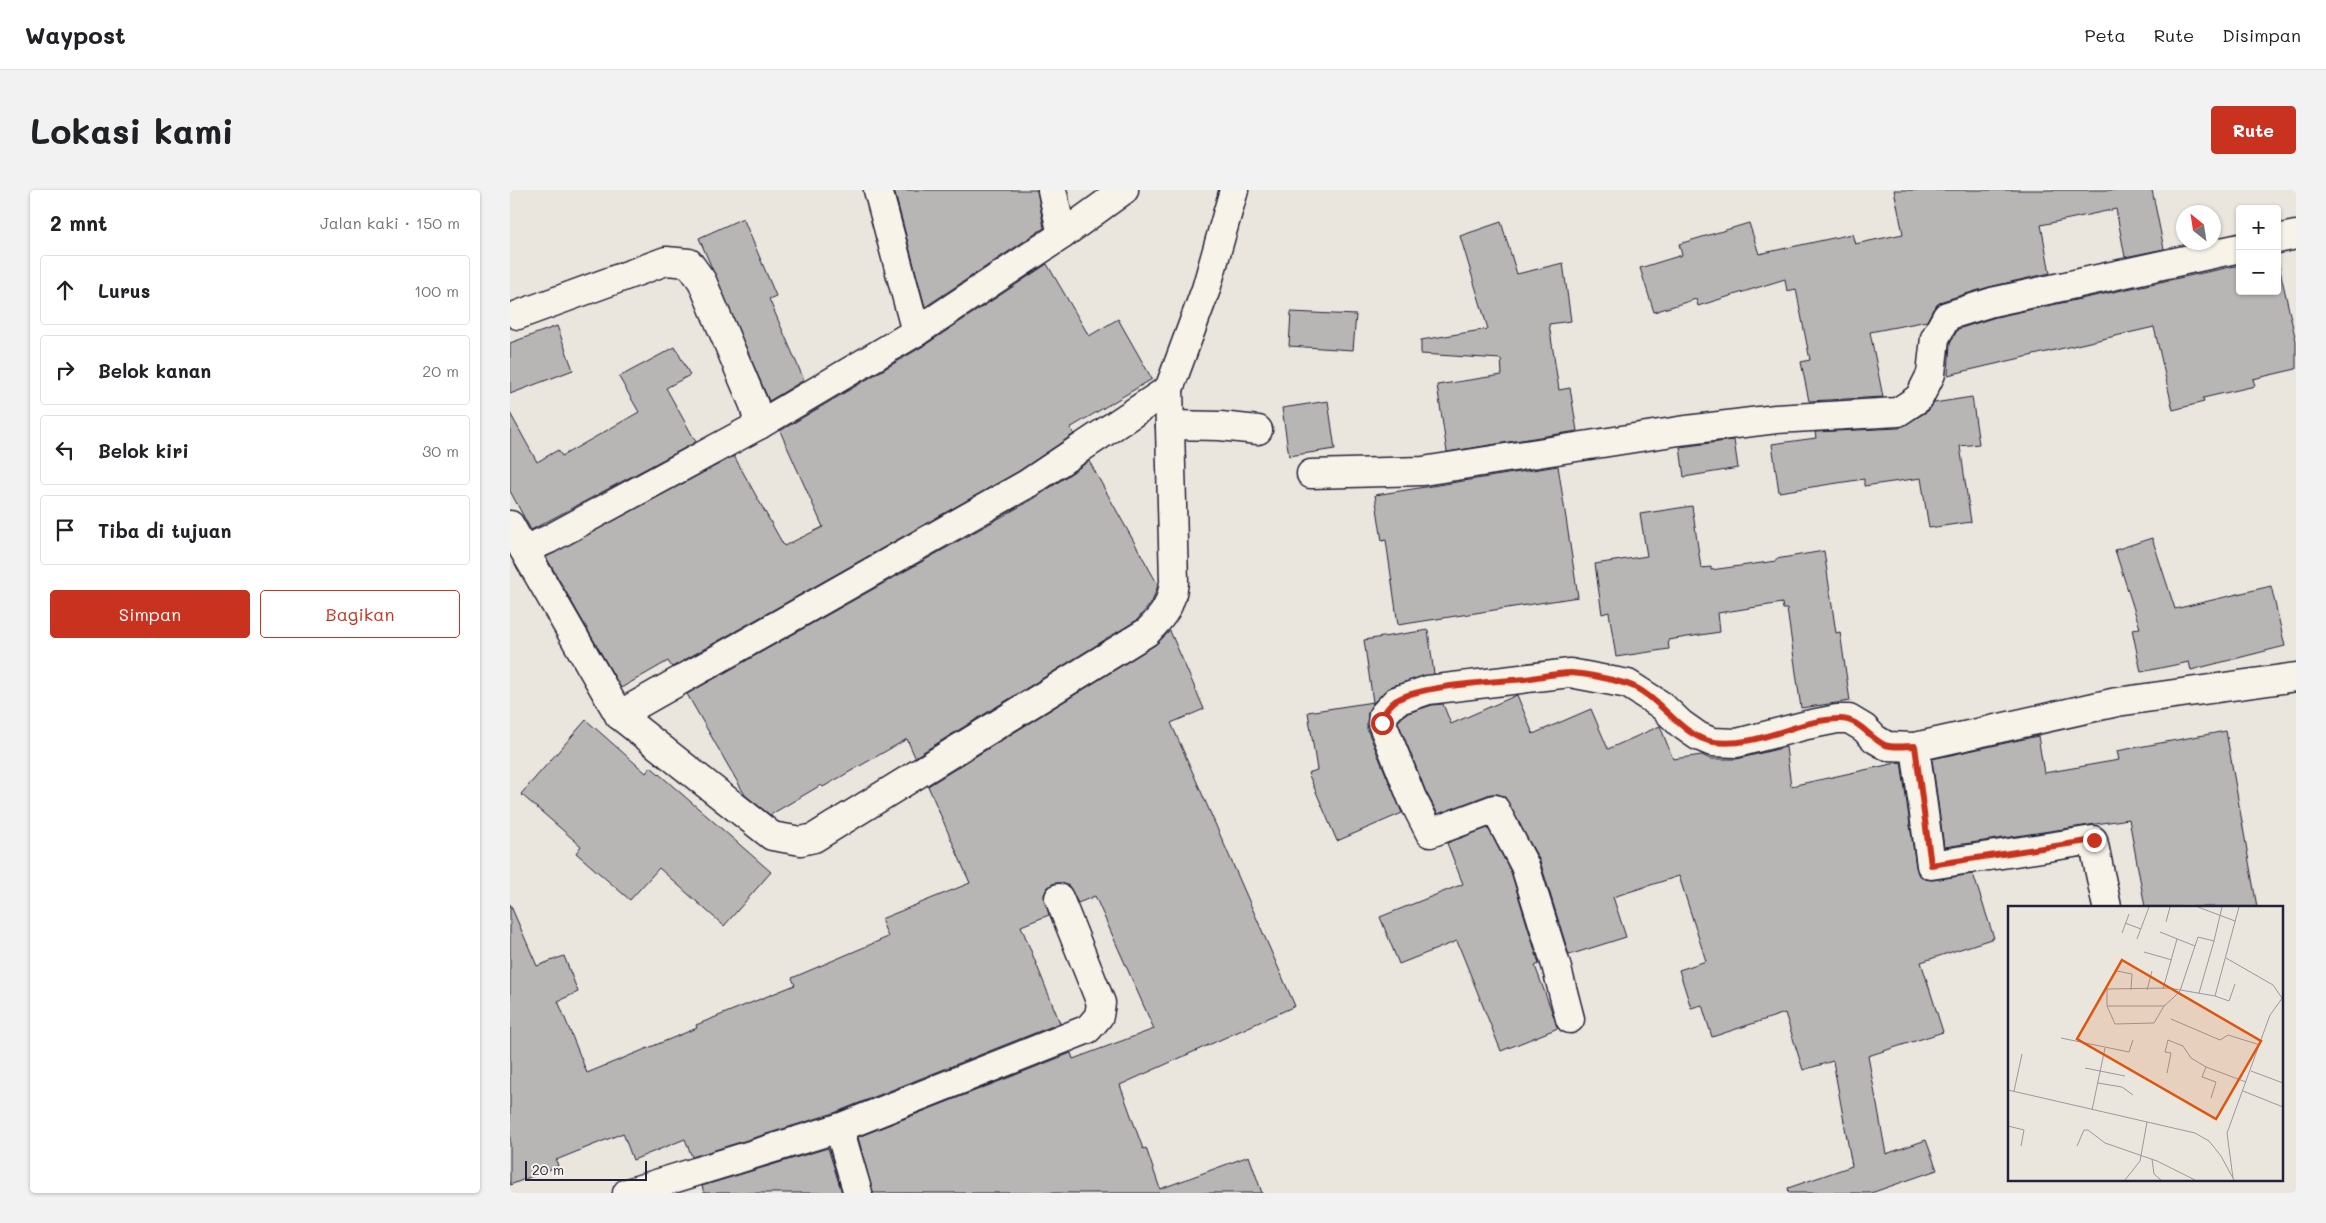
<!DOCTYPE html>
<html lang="id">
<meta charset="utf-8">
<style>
body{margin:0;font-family:Mali,sans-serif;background:#f2f2f2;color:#202124}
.controls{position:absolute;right:15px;top:15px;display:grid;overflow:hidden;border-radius:5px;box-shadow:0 1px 4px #0004}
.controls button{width:45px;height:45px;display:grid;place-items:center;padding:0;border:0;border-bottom:1px solid #e0e0e0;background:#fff;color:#202124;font:25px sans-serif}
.compass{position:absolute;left:1666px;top:15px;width:45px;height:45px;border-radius:50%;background:#fff;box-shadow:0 1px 4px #0004;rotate:330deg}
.scale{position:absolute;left:15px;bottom:12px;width:122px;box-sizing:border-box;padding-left:5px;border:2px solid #22223b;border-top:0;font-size:14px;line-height:18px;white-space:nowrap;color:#22223b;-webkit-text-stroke:4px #f7f3e8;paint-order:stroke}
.stop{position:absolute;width:15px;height:15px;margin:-11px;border:4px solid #c8321e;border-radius:50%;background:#fff}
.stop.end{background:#c8321e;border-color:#fff;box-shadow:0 1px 5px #0008}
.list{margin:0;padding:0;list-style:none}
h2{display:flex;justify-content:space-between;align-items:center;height:65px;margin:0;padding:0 20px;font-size:21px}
h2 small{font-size:16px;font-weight:400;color:#757577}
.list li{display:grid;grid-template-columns:32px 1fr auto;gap:15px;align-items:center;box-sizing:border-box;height:70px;margin:0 10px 10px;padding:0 10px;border:1px solid #e0e0e0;border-radius:5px}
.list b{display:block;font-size:19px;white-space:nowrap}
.list em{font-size:16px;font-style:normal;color:#757577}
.actions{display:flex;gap:10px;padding:15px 20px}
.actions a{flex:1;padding:11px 0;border:1px solid #c8321e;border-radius:5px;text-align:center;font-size:18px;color:#c8321e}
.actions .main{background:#c8321e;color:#fff}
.icon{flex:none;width:28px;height:28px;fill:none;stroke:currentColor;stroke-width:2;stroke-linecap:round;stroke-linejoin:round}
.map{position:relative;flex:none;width:1786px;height:1003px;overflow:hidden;border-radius:5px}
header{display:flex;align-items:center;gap:30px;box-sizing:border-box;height:70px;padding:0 25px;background:#fff;border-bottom:1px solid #e0e0e0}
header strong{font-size:24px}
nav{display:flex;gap:28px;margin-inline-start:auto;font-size:18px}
.intro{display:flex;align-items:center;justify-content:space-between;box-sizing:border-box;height:120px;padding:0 30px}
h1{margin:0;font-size:35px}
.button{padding:12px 22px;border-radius:5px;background:#c8321e;color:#fff;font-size:18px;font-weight:700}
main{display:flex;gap:30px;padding:0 30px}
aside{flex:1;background:#fff;border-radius:5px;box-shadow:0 1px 4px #0004}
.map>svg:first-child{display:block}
.building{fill:#b8b6b5;stroke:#22223b}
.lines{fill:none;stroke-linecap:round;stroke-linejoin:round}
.minor-casing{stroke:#22223b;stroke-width:31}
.minor{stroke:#f7f3e8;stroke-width:28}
.route{stroke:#c8321e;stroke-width:6}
.inset-road{fill:none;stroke:#9a989d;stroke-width:1}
.view{fill:#de560e;fill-opacity:0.15;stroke:#de560e;stroke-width:2.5}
.inset-edge{fill:none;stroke:#22223b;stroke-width:2.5}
</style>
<header>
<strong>Waypost</strong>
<nav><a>Peta</a><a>Rute</a><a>Disimpan</a></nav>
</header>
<div class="intro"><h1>Lokasi kami</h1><a class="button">Rute</a></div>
<main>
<aside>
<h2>2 mnt<small>Jalan kaki · 150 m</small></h2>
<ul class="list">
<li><svg class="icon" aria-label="ahead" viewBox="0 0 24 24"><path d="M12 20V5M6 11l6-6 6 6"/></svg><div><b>Lurus</b></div><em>100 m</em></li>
<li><svg class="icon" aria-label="right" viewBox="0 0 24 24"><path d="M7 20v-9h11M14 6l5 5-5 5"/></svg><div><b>Belok kanan</b></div><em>20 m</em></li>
<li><svg class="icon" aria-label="left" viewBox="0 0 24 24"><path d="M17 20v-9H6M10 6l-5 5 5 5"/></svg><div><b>Belok kiri</b></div><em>30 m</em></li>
<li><svg class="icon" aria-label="arrive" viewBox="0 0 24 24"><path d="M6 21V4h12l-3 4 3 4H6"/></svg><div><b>Tiba di tujuan</b></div></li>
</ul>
<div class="actions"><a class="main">Simpan</a><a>Bagikan</a></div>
</aside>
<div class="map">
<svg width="1786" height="1003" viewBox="0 0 1786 1003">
<rect width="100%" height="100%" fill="#eae6de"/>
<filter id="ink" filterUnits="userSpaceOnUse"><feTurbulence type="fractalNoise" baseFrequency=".02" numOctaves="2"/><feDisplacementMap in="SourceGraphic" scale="10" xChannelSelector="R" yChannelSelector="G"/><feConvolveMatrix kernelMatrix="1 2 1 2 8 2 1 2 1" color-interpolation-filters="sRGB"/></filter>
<g filter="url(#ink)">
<g class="building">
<polygon points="384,0 527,0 534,38 415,117"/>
<polygon points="1384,0 1642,0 1654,59 1615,67 1606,19 1531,35 1540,83 1479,97 1432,111 1423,119 1417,131 1360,142 1373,207 1299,211 1291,172 1300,170 1286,99 1277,101 1275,89 1188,116 1186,109 1144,122 1130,78 1172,65 1169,54 1239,33 1249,64 1342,44 1345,54 1393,44"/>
<polygon points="233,28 266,106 259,109 294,190 259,211 189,48"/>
<polygon points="991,32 1007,84 1053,73 1061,131 1039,134 1049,200 1060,198 1067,241 937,262 927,195 992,185 991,169 911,164 911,150 978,139 950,46"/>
<polygon points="1767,67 1786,151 1786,179 1743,189 1745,196 1693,208 1694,212 1663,220 1644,137 1438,185 1440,153 1448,139 1486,127 1730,75 1730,101 1767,101"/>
<polygon points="537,74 579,146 608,129 642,189 560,238 564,244 509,281 162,477 158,471 111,498 36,367 224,266 274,356 313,337 270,241 415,155"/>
<polygon points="781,122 846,125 843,160 779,156"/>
<polygon points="47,136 63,180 0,204 0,153"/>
<polygon points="165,157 180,185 156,198 186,252 21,340 0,301 0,223 27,272 48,260 52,266 129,222 109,187"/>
<polygon points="1462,207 1469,254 1450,256 1461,332 1419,338 1411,288 1354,296 1354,289 1269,302 1262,254 1306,248 1305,242 1389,238 1418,221 1424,213"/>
<polygon points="818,211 825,259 779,266 772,218"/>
<polygon points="1224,250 1228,278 1174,287 1170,257"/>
<polygon points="579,271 648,395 642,412 627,430 405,567 397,549 313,597 311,595 260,625 235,605 177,504 525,308"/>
<polygon points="1048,276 1068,407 888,435 876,350 872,351 865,305"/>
<polygon points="1182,316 1191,378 1201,377 1201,380 1266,371 1266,369 1314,361 1326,443 1330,442 1340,511 1291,518 1277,419 1273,419 1272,413 1208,423 1210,442 1158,450 1159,459 1106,467 1099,422 1092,424 1085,374 1137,366 1130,324"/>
<polygon points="1642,348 1665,419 1761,396 1775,456 1681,480 1679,472 1631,482 1622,439 1630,438 1605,360"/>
<polygon points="918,440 924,484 881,496 862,514 858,523 857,539 892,623 827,651 798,583 807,580 798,522 863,512 854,450"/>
<polygon points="660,441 694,519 661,533 785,816 610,895 633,959 636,958 650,999 739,966 752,1003 363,1003 348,947 561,863 563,869 644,839 585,706 568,713 559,696 551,693 544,693 537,698 534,705 539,725 511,736 550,833 324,923 182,967 175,949 123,970 113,943 46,970 48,976 0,995 0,714 27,776 54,766 68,802 48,811 77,883 187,838 186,835 285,795 282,788 378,747 371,729 460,693 418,596 645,455"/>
<polygon points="1007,505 1023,544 1081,519 1098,559 1150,536 1163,569 1192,565 1200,569 1227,569 1276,557 1281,596 1391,572 1406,677 1408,684 1415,689 1423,690 1463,684 1484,748 1411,772 1433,842 1358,866 1376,964 1416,950 1427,980 1361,1003 1279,1003 1278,998 1342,976 1323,871 1293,880 1275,823 1202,847 1192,815 1181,818 1169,780 1196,771 1169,686 1103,707 1116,747 1059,765 1030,671 994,606 987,604 980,604 928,624 916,602 888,532 895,524 922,515 933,514 941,534"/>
<polygon points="76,530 136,583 141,577 261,682 214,736 149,678 120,710 66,663 71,656 11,604"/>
<polygon points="1716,541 1747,717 1635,717 1619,629 1434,657 1422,569 1528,546 1534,583 1609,570 1607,561"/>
<polygon points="978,638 1001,682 1029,774 1025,776 1048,838 991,861 947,751 889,774 870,727 953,694 937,653"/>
<polygon points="318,958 332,1003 194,1003 192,996"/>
</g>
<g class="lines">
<defs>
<g id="minor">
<polyline points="368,0 406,142"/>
<polyline points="542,0 552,45"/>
<path d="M614 0 552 45 406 142 249 235 39 349 14 360 109 525 262 646 291 651 304 648 637 442C654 425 661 416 664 392L659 199"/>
<polyline points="1767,49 1786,45"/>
<polyline points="8,125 156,71 179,73 192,91 244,215 249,235"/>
<polyline points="660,235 710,236 748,240"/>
<polyline points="801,284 913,281 1169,241 1266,229 1388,222 1409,208 1421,184 1425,148 1437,126 1482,112 1730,58"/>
<polyline points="0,335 14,360"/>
<polyline points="109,525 517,294 659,199 696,99 724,0"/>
<polyline points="1405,557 1421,675 1583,650 1597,717"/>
<polyline points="1060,829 1046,775 1015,676 985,619 920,643 902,608 872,533 873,525 886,511 918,500 1060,483 1118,494 1151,515 1171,534 1188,546 1202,552 1227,553 1297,535 1327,529 1339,529 1354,538 1365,549 1377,556 1405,557 1607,512 1786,487"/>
<polyline points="329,938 348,1003"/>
<polyline points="117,1003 329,938 578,839 589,826 591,813 549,708"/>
</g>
</defs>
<use href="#minor" class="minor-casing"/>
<use href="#minor" class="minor"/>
</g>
</g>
<g class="lines" filter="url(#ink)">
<path class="route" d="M872 533 873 525C876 520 880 515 885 511 909 495 984 492 1015 489 1030 487 1046 483 1061 483 1078 484 1100 489 1117 494 1149 504 1171 548 1204 552 1248 558 1288 529 1330 529 1350 529 1358 547 1375 555 1383 558 1396 556 1405 556L1421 675 1584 650"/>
</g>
<g transform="translate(1498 716)">
<rect width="275" height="275" fill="#eae6de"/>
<path class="inset-road" d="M190 1 227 15M158 16 162 1M117 17 133 23M152 26 187 40M114 27 121 8M129 33 141 1M136 46 164 54M218 52 265 79 274 92M109 65 124 68 123 84M155 83 169 33M139 84 144 65M191 87 206 35M207 90 221 95 227 78M99 100H156L164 93 172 85 190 31 206 35 214 1M156 100 146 117 107 118 99 100V83L161 82 207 90 231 1M163 113 212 134 220 129 252 139M53 132 121 146 125 134M198 161 194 171 208 176 203 192M77 162 117 170M243 165 275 177M159 167 163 147 157 146 160 134 175 140 183 152 198 161 238 176M90 177 114 181 125 189M0 184 187 227 201 235 213 250 226 274M6 185 14 148M235 185 275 201M84 204 97 142M0 220 16 224 13 240M69 240 76 224H80L97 237 149 255 187 274M144 253 146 268 153 274M225 272 219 227 262 109 275 91M117 274 132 255 139 216"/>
<path class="view" d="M114 54 253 135 208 213 69 133Z"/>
<rect width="275" height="275" class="inset-edge"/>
</g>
</svg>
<div class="controls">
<button>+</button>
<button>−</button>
</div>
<svg class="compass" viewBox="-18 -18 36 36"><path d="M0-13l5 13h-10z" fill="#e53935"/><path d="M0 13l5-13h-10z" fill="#757577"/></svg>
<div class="scale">20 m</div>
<div class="stop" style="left:872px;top:533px"></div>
<div class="stop end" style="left:1584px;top:650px"></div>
</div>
</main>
